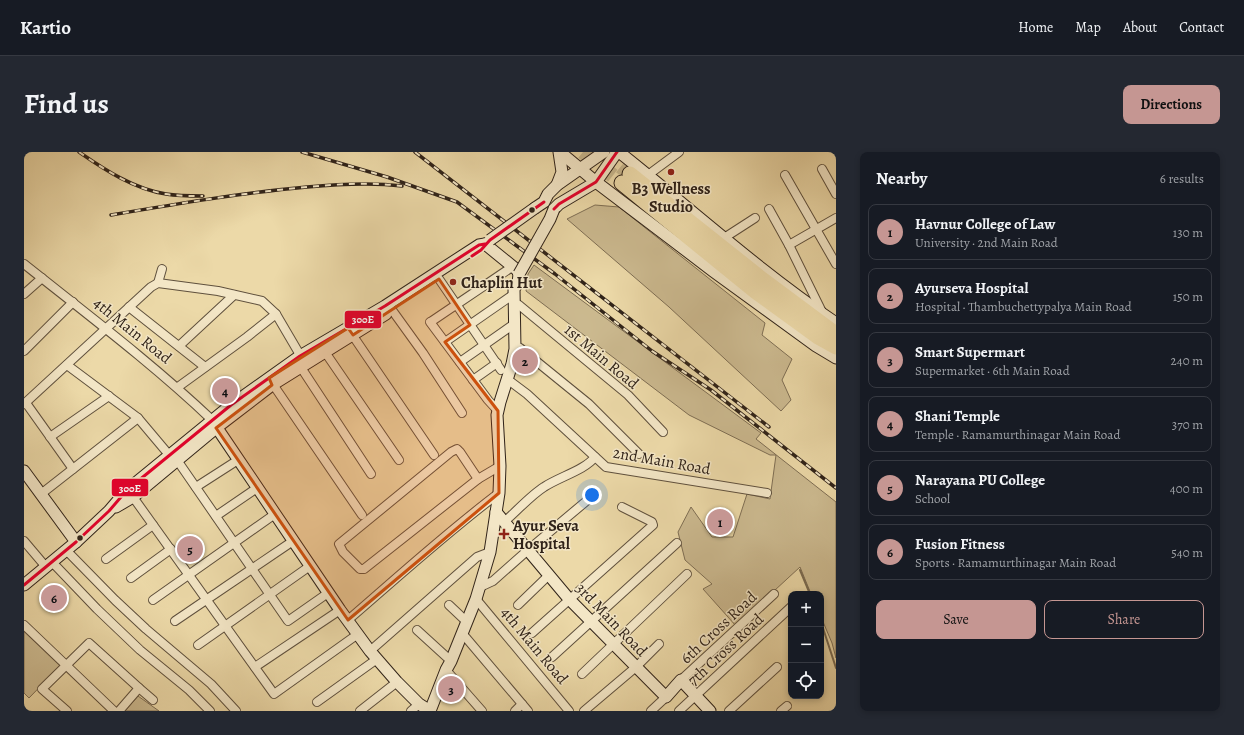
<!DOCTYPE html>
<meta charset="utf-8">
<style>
body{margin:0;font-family:Alegreya,serif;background:#242831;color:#f1f3f6}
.controls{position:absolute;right:12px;bottom:12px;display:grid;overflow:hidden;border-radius:8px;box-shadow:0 2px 6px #0003}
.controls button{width:36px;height:36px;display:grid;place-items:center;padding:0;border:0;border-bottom:1px solid #363941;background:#171b24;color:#f1f3f6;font:20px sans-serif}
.you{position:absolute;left:568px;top:343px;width:14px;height:14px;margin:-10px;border:3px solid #fff;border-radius:50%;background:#1a73e8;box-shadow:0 0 0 6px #1a73e833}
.badge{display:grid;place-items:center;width:26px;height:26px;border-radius:50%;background:#c59692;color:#111;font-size:13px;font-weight:700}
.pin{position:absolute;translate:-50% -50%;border:2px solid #fff;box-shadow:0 1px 4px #0006}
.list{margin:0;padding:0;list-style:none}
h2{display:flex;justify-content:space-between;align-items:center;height:52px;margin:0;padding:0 16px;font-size:17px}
h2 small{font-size:13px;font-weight:400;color:#9ea1a6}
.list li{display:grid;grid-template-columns:26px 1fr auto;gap:12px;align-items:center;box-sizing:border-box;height:56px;margin:0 8px 8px;padding:0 8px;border:1px solid #363941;border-radius:8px}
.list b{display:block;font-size:15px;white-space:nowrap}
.list p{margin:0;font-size:13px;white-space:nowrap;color:#9ea1a6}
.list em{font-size:13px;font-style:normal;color:#9ea1a6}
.actions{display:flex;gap:8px;padding:12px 16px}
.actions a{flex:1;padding:9px 0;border:1px solid #c59692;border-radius:8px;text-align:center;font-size:14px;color:#c59692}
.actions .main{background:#c59692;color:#111}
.icon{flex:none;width:22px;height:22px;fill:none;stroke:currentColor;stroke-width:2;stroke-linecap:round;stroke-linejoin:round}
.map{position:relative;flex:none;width:812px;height:559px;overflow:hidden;border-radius:8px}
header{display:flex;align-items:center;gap:24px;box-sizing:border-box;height:56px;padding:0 20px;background:#171b24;border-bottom:1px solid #363941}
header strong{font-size:19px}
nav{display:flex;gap:22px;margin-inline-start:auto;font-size:14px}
.intro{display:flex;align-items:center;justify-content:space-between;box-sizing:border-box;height:96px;padding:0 24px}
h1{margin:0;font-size:28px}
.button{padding:10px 18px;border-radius:8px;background:#c59692;color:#111;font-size:14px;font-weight:700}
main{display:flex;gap:24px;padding:0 24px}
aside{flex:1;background:#171b24;border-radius:8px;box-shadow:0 2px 6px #0003}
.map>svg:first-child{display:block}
.green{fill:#ccba90;stroke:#7e6e54}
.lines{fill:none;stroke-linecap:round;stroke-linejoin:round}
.stream{stroke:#7a6b51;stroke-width:2}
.highway-tunnel{stroke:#c6b58b;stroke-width:15;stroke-dasharray:15 8;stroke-linecap:butt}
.street-casing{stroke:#5f503d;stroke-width:10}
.secondary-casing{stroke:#302319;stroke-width:13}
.highway-casing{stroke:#302319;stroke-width:17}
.street{stroke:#f3e6c6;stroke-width:8}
.secondary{stroke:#f3e6c6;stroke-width:11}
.highway{stroke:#ecd9a8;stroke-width:15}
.rail-casing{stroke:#302319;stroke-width:3.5}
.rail{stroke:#f3e6c6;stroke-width:2;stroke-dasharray:6;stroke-linecap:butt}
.secondary-bridge-casing{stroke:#302319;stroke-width:13;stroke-linecap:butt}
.secondary-bridge{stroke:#f3e6c6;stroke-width:11}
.bus-1-casing{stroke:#f3e6c6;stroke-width:6}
.bus-1{stroke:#e4002b;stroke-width:3}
.marked{fill:#cc510e;fill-opacity:0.2;stroke:#cc510e;stroke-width:3;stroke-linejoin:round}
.poi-dot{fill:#8f2418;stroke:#f3e6c6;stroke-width:1.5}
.bus-dot{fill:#302319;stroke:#f3e6c6;stroke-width:1.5}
.labels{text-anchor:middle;stroke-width:3;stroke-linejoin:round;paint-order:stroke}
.poi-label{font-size:16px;font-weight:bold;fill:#302319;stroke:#f3e6c6;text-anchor:start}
.street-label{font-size:16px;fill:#302319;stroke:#f3e6c6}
.line-badge{stroke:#f3e6c6;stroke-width:1.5}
.badge-label{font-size:11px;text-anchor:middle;font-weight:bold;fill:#fff}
</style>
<header>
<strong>Kartio</strong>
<nav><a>Home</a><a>Map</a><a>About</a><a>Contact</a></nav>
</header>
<div class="intro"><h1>Find us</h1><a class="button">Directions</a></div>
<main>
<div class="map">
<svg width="812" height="559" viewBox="0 0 812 559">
<rect width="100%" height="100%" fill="#ecd9a8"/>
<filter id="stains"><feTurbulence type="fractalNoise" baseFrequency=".005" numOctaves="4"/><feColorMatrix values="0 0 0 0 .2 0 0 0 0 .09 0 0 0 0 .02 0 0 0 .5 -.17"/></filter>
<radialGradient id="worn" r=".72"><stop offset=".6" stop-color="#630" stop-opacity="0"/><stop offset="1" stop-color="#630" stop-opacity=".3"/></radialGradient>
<g class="green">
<polygon points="571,53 595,55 741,171 738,183 768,207 758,228 767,248 757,259 645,155 543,67"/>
<polygon points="510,113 737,281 732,287 812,350 812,506 808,491 797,465 797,442 787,442 776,415 712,474 679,437 688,432 661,408 654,380 667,355 688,385 709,385 723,342 746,347 752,303 746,303 665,263 502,139 504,122"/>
<polygon points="0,479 37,513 5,546 0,541"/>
<polygon points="114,544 135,559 101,559"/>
</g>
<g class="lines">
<g class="stream">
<polyline points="776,418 786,442"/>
<polyline points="797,470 812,516"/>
</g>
<g class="highway-tunnel">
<polyline points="559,0 598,31"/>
<polyline points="579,0 606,22"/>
</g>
<defs>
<g id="street">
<polyline points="798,17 812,42"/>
<polyline points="624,23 655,0"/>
<polyline points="761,23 812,112"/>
<polyline points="745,57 765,93 799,162"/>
<polyline points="700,86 731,66"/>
<polyline points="765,93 812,66"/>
<path d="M0 112C64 163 129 212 188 268"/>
<polyline points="415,127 477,218"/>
<polyline points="134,131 138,117"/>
<polyline points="0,142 18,126"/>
<polyline points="495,153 604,243 639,280"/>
<polyline points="105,155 181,215"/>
<polyline points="368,158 399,201 438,261"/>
<polyline points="408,169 485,117"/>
<polyline points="406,170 464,248 474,259"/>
<polyline points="325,178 410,303"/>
<polyline points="421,190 490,142"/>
<polyline points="155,194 210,143"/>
<polyline points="496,196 565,252 615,302"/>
<polyline points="0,199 49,150"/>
<polyline points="301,200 375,308"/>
<polyline points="436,210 490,172"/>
<polyline points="43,213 114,266 146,304 153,308 264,469 304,441"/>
<polyline points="276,214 347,322"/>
<polyline points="246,228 338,363"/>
<polyline points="449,228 473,211"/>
<polyline points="487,230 503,242 582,315 743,341"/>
<polyline points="154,235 223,185 252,162"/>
<polyline points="2,251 49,317"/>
<polyline points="0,252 127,135 134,131 194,139 238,149 252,162 279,208"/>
<polyline points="26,285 85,244"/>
<polygon points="433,297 436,300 454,327 340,417 336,417 319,400 315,392 427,300"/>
<polyline points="454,327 476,314"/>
<polyline points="172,335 214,308"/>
<polyline points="17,342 114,266"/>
<polyline points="109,345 250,542 334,482"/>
<polyline points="192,364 233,336"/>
<path d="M480 370C492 360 507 343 520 335 535 325 561 318 571 305"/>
<polyline points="0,389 22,415"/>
<polyline points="42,398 91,448 122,477 187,532 212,559"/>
<polyline points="82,407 129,373"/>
<polyline points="28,410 73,457 116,498 165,538 186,559"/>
<polyline points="107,426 147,397"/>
<polyline points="456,435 469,429 504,398 572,341"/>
<polyline points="452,447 545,559"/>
<polyline points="129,448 251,362"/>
<polyline points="425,453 443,470"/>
<polyline points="494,453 525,423"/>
<path d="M324 468C374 425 422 381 475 341"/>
<polyline points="151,469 269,389"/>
<polyline points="0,473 90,559"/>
<polyline points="393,478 427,509"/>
<polyline points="438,481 504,559"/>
<polyline points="508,481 629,373 628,370 598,355"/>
<polyline points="174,493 286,414"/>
<polyline points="346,499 453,405 466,400"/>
<polyline points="528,505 653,391"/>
<polyline points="231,515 316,458"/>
<polyline points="422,518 458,559"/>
<polyline points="558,522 663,422"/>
<polyline points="657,528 750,442"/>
<polyline points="293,550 353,507"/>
<polyline points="43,559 18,537 65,491 115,536"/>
<polyline points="95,559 115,536 129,548"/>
<polyline points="336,559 373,530"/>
<polyline points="387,559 395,552"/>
<polyline points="491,559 498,552"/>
<polyline points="560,559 612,515 635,492"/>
<polyline points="627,559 642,545"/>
<polyline points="655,559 767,455"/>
<polyline points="705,559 753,515"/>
<polyline points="757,559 763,554"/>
</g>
<g id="secondary">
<polyline points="536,0 572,30 689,119 792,194 812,206"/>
<path d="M595 0C667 57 736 120 812 171"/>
<polyline points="533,33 538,20 535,0"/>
<polyline points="511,56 520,50 524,42 533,33 580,0"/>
<polyline points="530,57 535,52 572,30 593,0"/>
<polyline points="461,92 493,118 495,122 494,131"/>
<polyline points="189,270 316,458 346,499 373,530 395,552 406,559"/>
<polyline points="0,319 52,390"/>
<polyline points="92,355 109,345 192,276 248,233 362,162"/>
<polyline points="472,360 545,447 642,545 657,528 686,559"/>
<polyline points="0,433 52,390 85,359 103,338 207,253 276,204 361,154 455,93 461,92"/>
<polyline points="406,559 422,518 427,509 452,447 466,400 475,341 476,314 473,263 476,250 488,212 491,197 490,137 494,131"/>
</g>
<g id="highway">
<polyline points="606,22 738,127 812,182"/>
<polyline points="598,31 732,140 794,185 812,195"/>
</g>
</defs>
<use href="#street" class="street-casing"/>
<use href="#secondary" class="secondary-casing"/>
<use href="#highway" class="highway-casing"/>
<use href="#street" class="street"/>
<use href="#secondary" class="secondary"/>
<use href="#highway" class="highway"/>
<defs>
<g id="rail">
<path d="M55 0C81 18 110 37 142 42 154 44 167 44 179 44"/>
<polyline points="278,0 363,25 433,50 531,122 628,199 687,238 812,336"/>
<polyline points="391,0 745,275"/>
<path d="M87 63C152 52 217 41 283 35 315 32 346 30 378 34"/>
</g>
</defs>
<use href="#rail" class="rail-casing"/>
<use href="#rail" class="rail"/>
<defs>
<g id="secondary-bridge">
<polyline points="466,88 511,56"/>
<polyline points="495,122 526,67 530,57"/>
</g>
</defs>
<use href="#secondary-bridge" class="secondary-bridge-casing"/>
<use href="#secondary-bridge" class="secondary-bridge"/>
<defs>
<g id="bus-1">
<polyline points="530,57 535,52 572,30 593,0"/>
<polyline points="448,104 457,98 466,88 520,50"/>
<polyline points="0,433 52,390 85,359 103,338 207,253 276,204 361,154 455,93 461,92"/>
</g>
</defs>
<use href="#bus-1" class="bus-1-casing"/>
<use href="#bus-1" class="bus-1"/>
</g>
<path class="marked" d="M415 127 446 173 421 190 474 259 475 341 324 468 192 276 248 233 245 226 324 176 329 183Z"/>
<g class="poi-dot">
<circle cx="647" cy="20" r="4"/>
<circle cx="429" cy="130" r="4"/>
<path d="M478 376h4v4h4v4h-4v4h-4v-4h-4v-4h4z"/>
</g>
<g class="bus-dot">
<circle cx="508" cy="58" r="3.5"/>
<circle cx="56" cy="386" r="3.5"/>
</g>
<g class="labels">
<g class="poi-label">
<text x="647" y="42" text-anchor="middle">B3 Wellness<tspan x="647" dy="18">Studio</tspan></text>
<text x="437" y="136">Chaplin Hut</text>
<text x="489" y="379">Ayur Seva<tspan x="489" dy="18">Hospital</tspan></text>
</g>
<g class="street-label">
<text transform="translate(109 178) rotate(39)" y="6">4th Main Road</text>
<text transform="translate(578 204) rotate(40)" y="6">1st Main Road</text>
<text transform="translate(638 308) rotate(10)" y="6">2nd Main Road</text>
<text transform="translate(588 467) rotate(46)" y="6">3rd Main Road</text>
<text transform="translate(694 475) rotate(-43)" y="6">6th Cross Road</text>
<text transform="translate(511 493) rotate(50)" y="6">4th Main Road</text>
<text transform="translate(701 497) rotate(-43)" y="6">7th Cross Road</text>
</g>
</g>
<g class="line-badge">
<rect x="320" y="158" width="38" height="19" rx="4" fill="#e4002b"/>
<rect x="87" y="326" width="38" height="19" rx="4" fill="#e4002b"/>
</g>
<g class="badge-label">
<text x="339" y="171">300E</text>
<text x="106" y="340">300E</text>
</g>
<rect width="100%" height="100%" filter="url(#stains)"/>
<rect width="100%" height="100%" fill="url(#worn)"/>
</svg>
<div class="controls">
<button>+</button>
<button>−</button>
<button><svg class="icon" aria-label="locate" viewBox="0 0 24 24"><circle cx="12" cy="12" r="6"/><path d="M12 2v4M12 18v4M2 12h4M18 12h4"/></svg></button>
</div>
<div class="you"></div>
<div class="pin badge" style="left:696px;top:370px">1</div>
<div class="pin badge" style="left:501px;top:209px">2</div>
<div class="pin badge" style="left:427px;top:537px">3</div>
<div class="pin badge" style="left:201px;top:239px">4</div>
<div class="pin badge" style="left:166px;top:397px">5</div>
<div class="pin badge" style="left:30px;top:446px">6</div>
</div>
<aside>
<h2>Nearby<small>6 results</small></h2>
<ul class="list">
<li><span class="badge">1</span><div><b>Havnur College of Law</b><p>University · 2nd Main Road</p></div><em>130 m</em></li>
<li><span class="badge">2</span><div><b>Ayurseva Hospital</b><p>Hospital · Thambuchettypalya Main Road</p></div><em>150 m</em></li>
<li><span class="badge">3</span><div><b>Smart Supermart</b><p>Supermarket · 6th Main Road</p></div><em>240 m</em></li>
<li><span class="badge">4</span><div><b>Shani Temple</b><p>Temple · Ramamurthinagar Main Road</p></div><em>370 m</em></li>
<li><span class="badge">5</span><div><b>Narayana PU College</b><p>School</p></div><em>400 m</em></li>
<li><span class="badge">6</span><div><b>Fusion Fitness</b><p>Sports · Ramamurthinagar Main Road</p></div><em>540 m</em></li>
</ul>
<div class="actions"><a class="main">Save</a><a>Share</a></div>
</aside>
</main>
